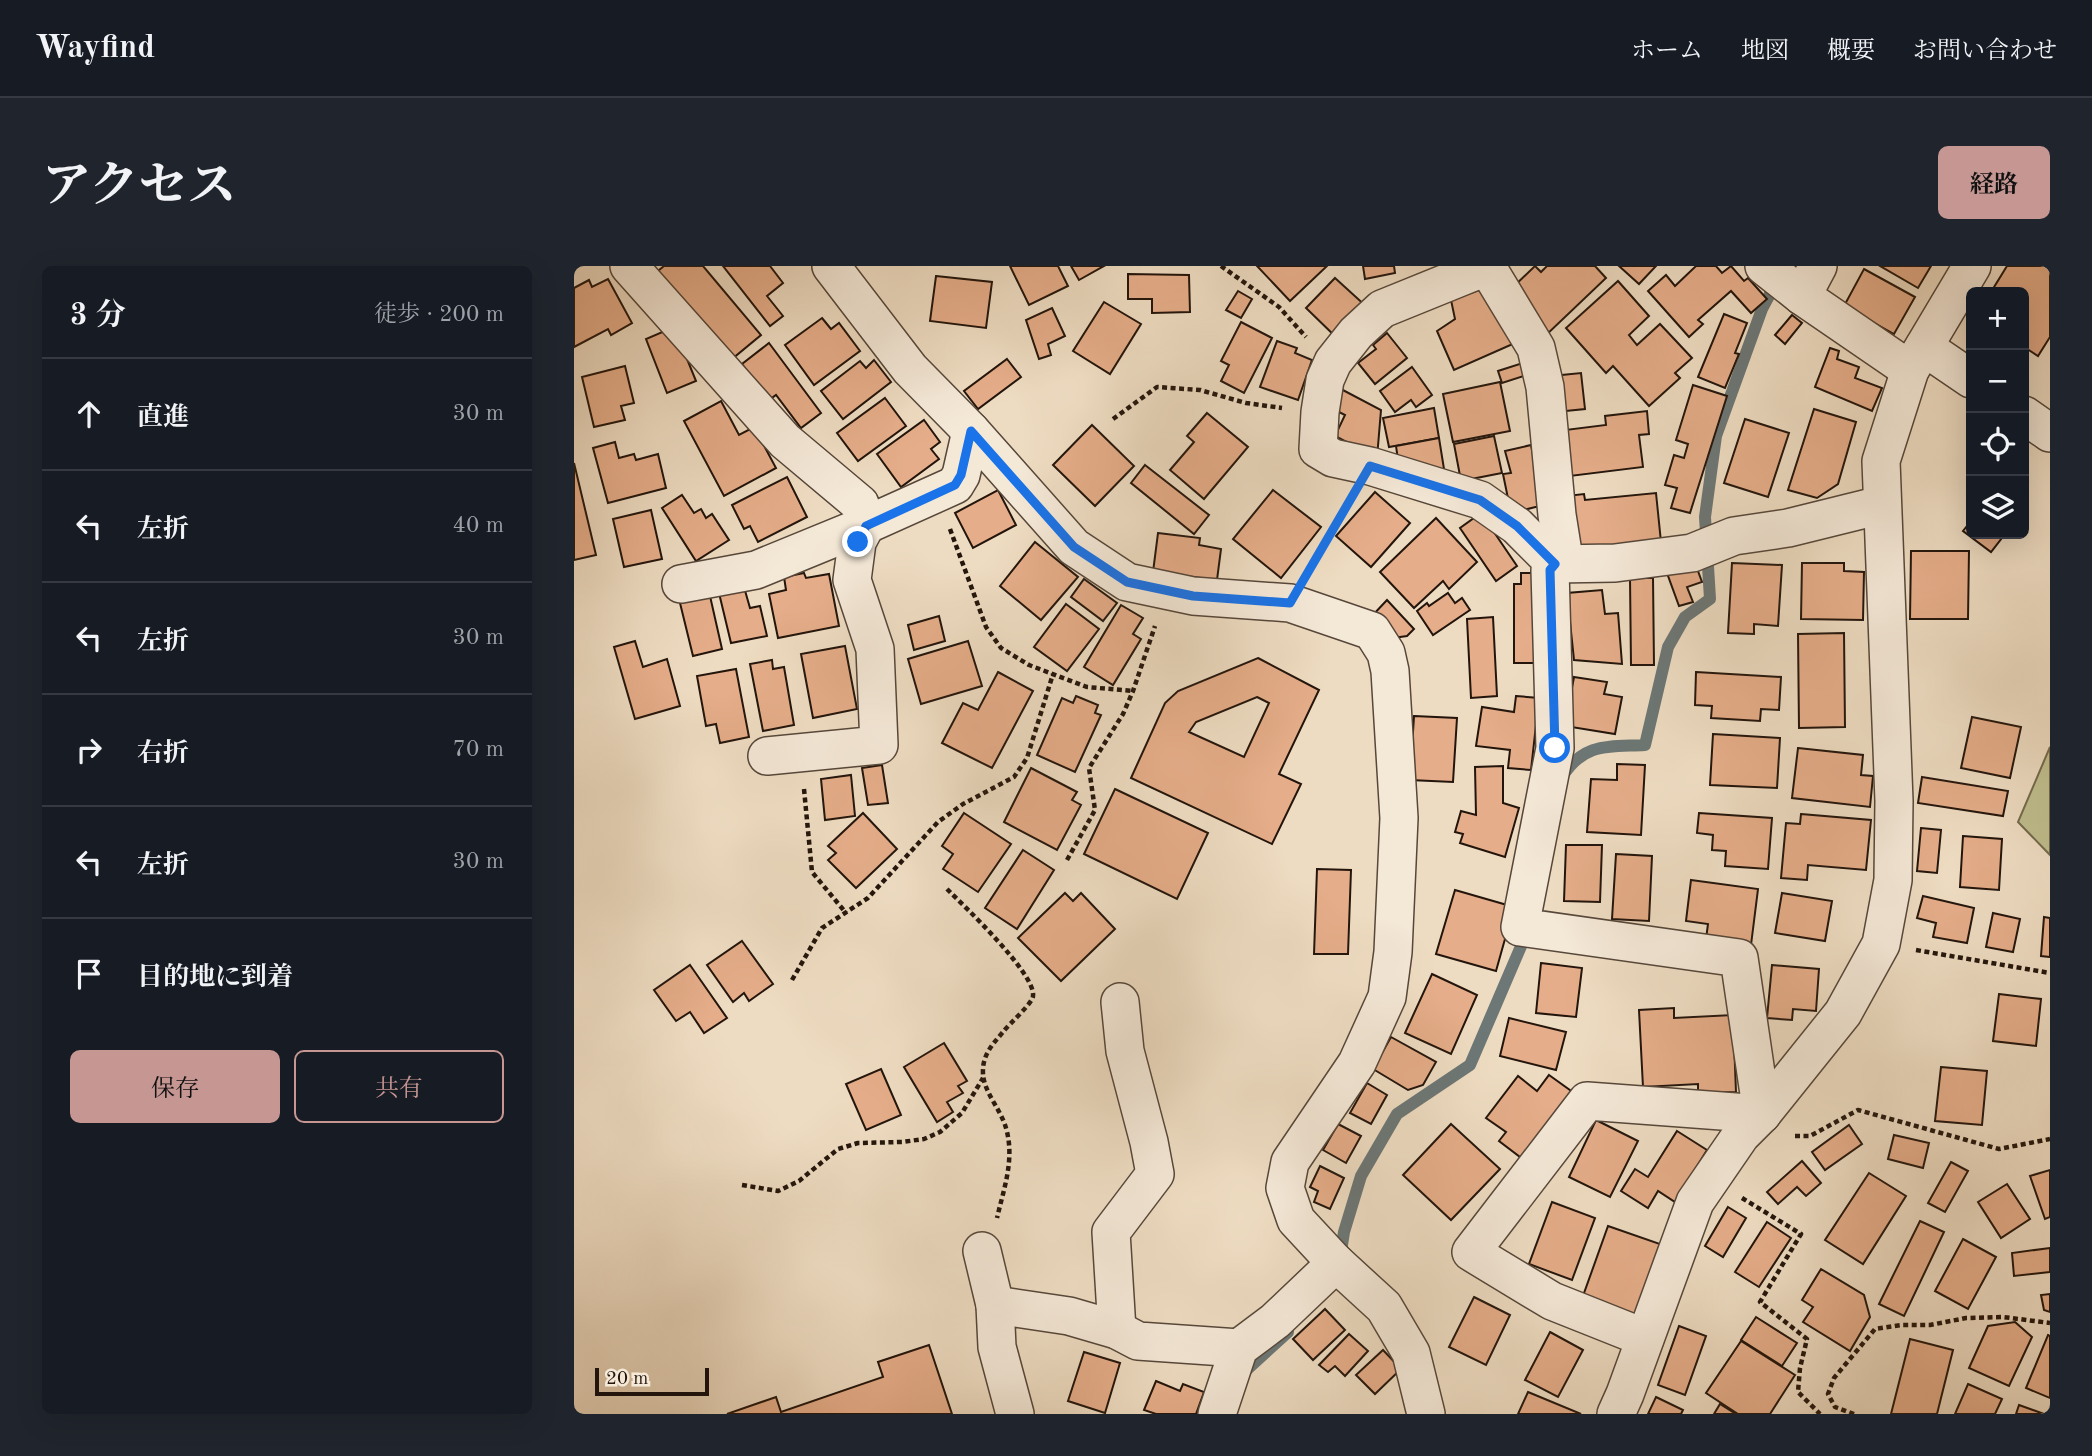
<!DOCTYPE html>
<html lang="ja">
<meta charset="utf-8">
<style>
body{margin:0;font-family:"Old Standard TT","Noto Serif JP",serif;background:#20242c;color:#f1f3f6}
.controls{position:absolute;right:21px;top:21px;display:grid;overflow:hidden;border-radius:10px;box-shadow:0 7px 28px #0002}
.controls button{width:63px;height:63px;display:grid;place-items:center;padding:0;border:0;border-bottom:2px solid #363941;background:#171b24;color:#f1f3f6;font:35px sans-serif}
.scale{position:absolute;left:21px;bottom:18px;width:114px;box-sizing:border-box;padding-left:7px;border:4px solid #23150c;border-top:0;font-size:19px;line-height:24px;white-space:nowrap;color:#23150c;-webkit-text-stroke:5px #f4e8d7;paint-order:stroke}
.stop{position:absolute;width:21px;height:21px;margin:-16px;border:5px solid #1a73e8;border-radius:50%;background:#fff}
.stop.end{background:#1a73e8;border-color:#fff;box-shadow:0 2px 7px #0008}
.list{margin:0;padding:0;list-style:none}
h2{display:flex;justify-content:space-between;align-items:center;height:91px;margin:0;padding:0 28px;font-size:30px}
h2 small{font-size:23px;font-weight:400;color:#9ea1a6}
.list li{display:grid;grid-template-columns:46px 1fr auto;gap:21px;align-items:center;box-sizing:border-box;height:112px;padding:0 28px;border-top:2px solid #363941}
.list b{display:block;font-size:26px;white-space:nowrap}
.list em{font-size:23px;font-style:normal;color:#9ea1a6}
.actions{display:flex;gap:14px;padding:21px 28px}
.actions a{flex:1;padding:16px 0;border:2px solid #c59692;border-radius:10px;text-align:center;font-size:24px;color:#c59692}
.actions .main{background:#c59692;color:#111}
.icon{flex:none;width:38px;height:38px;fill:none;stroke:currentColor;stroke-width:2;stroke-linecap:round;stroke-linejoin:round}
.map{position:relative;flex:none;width:1476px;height:1148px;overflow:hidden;border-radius:10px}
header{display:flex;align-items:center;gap:42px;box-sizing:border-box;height:98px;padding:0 35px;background:#171b24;border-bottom:2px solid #363941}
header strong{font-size:33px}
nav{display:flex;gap:38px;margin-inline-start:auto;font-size:24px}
.intro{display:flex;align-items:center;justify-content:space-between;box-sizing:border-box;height:168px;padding:0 42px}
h1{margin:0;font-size:49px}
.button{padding:18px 32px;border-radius:10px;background:#c59692;color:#111;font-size:24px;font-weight:700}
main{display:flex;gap:42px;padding:0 42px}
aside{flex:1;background:#171b24;border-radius:10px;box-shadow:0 7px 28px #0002}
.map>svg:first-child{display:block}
.green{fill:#c0be8e;stroke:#726a4d;stroke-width:2}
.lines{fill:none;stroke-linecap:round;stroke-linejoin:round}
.stream{stroke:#6c7776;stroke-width:12}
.building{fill:#e5ad89;stroke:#23150c;stroke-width:2;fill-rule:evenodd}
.minor-casing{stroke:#56473a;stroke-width:40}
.path{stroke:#23150c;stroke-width:4.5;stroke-dasharray:5 3.5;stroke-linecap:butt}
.minor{stroke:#f4e8d7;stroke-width:37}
.route{stroke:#1a73e8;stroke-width:9}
</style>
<header>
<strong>Wayfind</strong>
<nav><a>ホーム</a><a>地図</a><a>概要</a><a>お問い合わせ</a></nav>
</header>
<div class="intro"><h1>アクセス</h1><a class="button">経路</a></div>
<main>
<aside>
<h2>3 分<small>徒歩 · 200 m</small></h2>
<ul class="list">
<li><svg class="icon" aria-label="ahead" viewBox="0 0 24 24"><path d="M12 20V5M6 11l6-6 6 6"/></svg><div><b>直進</b></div><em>30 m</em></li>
<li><svg class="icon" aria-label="left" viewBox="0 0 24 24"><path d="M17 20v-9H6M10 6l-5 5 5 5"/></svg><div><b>左折</b></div><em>40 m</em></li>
<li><svg class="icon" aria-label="left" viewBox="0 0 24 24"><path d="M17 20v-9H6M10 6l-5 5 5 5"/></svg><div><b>左折</b></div><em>30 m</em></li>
<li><svg class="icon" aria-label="right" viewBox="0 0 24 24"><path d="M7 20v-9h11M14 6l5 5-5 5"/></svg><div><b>右折</b></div><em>70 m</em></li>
<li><svg class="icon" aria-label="left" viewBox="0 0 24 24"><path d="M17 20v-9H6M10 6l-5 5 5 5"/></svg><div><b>左折</b></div><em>30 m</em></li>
<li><svg class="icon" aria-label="arrive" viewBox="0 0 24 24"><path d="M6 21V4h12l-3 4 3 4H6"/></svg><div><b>目的地に到着</b></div></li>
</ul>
<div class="actions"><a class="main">保存</a><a>共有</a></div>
</aside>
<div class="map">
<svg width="1476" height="1148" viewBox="0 0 1476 1148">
<rect width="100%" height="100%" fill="#eedcc2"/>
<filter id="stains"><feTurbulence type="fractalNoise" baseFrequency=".00286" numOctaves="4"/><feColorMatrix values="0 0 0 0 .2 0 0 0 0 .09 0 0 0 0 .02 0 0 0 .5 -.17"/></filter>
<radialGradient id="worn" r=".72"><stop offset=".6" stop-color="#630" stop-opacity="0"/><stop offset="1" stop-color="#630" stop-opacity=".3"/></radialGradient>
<polygon class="green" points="1476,481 1476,589 1444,556"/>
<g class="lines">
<g class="stream">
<path d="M988 511C1010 476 1034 481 1071 479L1094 381 1111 351 1136 333 1131 251 1142 170 1188 43 1204 13"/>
<polyline points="766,992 770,966 787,910 823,848 896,799 954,664"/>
<polyline points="668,1108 714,1066"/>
</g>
</g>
<g class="building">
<polygon points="90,0 129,0 187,69 158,93 84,5"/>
<polygon points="149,0 196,0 209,17 193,30 209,50 196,60"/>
<polygon points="436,0 484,0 494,20 455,39"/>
<polygon points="497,0 530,0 505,14"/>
<polygon points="683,0 753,0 716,35"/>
<polygon points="789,0 820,0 821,7 791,13"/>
<polygon points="961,0 967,6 973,0 1021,0 1032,12 969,72 937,23"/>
<polygon points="1045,0 1082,0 1065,18"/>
<polygon points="1122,0 1142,0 1148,7 1157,0 1170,15 1174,12 1193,33 1177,47 1157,25 1124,54 1129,58 1115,71 1074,25 1092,9 1101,20"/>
<polygon points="1306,0 1357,0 1344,22"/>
<polygon points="1433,0 1476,0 1476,71 1464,90 1450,81 1450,26 1417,26"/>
<polygon points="1290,3 1341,31 1320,68 1270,40"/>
<polygon points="554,8 615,9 616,46 578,47 578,33 554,33"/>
<polygon points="362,10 418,16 412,62 356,55"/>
<polygon points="761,12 794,42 764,73 732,42"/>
<polygon points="34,13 58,57 37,69 34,63 0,81 0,22 15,14 18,21"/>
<polygon points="1044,15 1075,50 1055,69 1063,79 1086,58 1118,92 1101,107 1106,112 1075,140 1039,100 1032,107 992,62"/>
<polygon points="908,23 941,77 880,104 863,65 881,53 877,34"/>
<polygon points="664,25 678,33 667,52 652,44"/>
<polygon points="530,36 567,58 536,108 499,85"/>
<polygon points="478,42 491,70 474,78 477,89 465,93 452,54"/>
<polygon points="1150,48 1173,57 1161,87 1165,88 1151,122 1124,111"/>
<polygon points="1218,49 1228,57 1211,78 1201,69"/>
<polygon points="248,52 257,63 265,57 286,85 240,119 211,79"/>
<polygon points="667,56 698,72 670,127 647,115 655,99 647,95"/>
<polygon points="100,61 122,115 93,127 72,73"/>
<polygon points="813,67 833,92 801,118 784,97 802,83 799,79"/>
<polygon points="703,75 723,82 721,87 738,94 724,134 686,121"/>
<polygon points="195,77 247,147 227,162 202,129 195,134 168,98"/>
<polygon points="1256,82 1265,85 1263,93 1285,101 1281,112 1308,122 1298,145 1241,121"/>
<polygon points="433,93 447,111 404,143 390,125"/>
<polygon points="300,94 317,116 269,153 247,125 286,95 292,102"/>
<polygon points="952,96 956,108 928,117 924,105"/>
<polygon points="51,100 60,137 47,140 51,154 20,161 8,111"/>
<polygon points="838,101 858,129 842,141 837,134 821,146 806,125"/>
<polygon points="1007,107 1011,143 982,146 978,110"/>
<polygon points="926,116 936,165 879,176 869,128"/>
<polygon points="1119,119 1153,130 1116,247 1097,242 1103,222 1091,219 1100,189 1110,192 1114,178 1102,174"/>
<polygon points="765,122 807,144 803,192 761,170 771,149 755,141"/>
<polygon points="311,132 332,160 284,195 263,167"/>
<polygon points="147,135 165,169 180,161 202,202 150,230 110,155"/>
<polygon points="860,142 865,172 815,181 809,152"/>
<polygon points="1240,143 1282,156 1264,218 1243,232 1214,224"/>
<polygon points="1073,145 1075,168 1065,169 1069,201 988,211 983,165 1032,159 1031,150"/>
<polygon points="633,147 674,181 630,233 596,204 620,176 613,170"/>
<polygon points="1171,153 1215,167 1194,231 1150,217"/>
<polygon points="350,154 366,176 357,183 365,193 327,221 303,188"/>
<polygon points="518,159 560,200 521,240 479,199"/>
<polygon points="920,170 928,207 887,215 880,178"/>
<polygon points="865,172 870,203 847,207 825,201 822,180"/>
<polygon points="41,176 45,192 60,188 62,194 84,188 92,222 34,237 19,182"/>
<polygon points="957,179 970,239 937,247 929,208 937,207 931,185"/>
<polygon points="0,197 22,289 0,294"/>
<polygon points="571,199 635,249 620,268 557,217"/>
<polygon points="213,211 233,251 184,276 176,260 170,263 158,239"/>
<polygon points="424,224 442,259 399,282 381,247"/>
<polygon points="699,224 747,261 707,312 659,273"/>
<polygon points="801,226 836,257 797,301 762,270"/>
<polygon points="1082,227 1087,276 1006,284 992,230 1010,228 1011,234"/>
<polygon points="108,229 120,247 127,243 132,252 138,248 155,274 122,295 88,242"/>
<polygon points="77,244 88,293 50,301 39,253"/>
<polygon points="907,247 943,300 922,315 886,262"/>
<polygon points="862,252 903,296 875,323 869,315 840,342 806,306"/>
<polygon points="1397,255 1397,268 1431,268 1417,286 1389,265"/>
<polygon points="584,267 626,272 625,279 647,283 643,314 579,306"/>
<polygon points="461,276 504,311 467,354 426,320"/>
<polygon points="1337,285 1395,285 1394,353 1336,353"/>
<polygon points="1121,297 1128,316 1113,321 1119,336 1105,340 1093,307"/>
<polygon points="1158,297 1208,299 1204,360 1180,358 1180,368 1154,367"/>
<polygon points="1228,297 1270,297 1270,305 1290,306 1289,354 1227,353"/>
<polygon points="230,307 232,312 255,308 265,360 204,372 195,328 212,324 210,311"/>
<polygon points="947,307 965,307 965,397 940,397 940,318 947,318"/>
<polygon points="1056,312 1079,312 1080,399 1057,399"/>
<polygon points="510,313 543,337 529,355 497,331"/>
<polygon points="170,321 176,342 186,340 193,370 157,377 145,327"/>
<polygon points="1028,324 1031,348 1044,347 1048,398 1000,394 993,327"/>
<polygon points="874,327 881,337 888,332 896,344 859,369 843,345 853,337 855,340"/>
<polygon points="136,330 148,383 119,390 106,337"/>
<polygon points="813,334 840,363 833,370 819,372 797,351"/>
<polygon points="492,338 525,363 493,405 460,381"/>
<polygon points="547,339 569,352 559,368 567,373 539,419 510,401"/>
<polygon points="365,350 371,375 340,384 334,359"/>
<polygon points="919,351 923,430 897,432 893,353"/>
<polygon points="1270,367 1271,461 1225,462 1224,368"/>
<polygon points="61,375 69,401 93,393 106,440 61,453 40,381"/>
<polygon points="394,375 408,420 347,438 334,393"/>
<polygon points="271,380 283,443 239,452 227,388"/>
<path d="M684 392 745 424 705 508 727 518 698 578 557 512 591 437 604 425ZM683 431 695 437 670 491 615 466 622 456Z"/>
<polygon points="198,394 199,403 210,401 220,459 189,465 176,398"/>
<polygon points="162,403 175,471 146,477 142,458 132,460 123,410"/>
<polygon points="424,406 459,425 418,502 368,477 389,437 404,444"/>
<polygon points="1122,406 1207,411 1205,444 1187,443 1186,455 1137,452 1138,440 1121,439"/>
<polygon points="1000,411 1033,416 1030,428 1048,431 1041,468 991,460"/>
<polygon points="502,430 524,439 521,447 527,449 501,506 463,489 488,432 499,437"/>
<polygon points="942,430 965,432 957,504 934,502 936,484 902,480 908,441 940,446"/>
<polygon points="840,450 883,452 879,516 836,514"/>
<polygon points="1398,451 1447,461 1436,512 1387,502"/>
<polygon points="1139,468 1206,472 1203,522 1136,519"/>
<polygon points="1224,482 1289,489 1287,509 1299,510 1296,541 1218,532"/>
<polygon points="1043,498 1071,499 1067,569 1013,566 1017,513 1043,514"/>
<polygon points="308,499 314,537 294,539 288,502"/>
<polygon points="929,500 929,537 945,542 931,591 886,577 889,568 881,566 887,545 902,549 901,501"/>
<polygon points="457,502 503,526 498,534 507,539 483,584 430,556"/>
<polygon points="277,509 281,550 251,554 247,513"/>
<polygon points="1348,511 1434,525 1429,550 1344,537"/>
<polygon points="541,523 634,567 603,633 510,588"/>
<polygon points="289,547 323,583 282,622 254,594 262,587 254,580"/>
<polygon points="390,547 437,578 404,626 369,603 379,588 368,580"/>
<polygon points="1125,547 1198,552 1194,603 1151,600 1152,585 1138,584 1139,569 1123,567"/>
<polygon points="1227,548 1297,554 1292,604 1234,599 1233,614 1207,612 1212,557 1226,558"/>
<polygon points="1347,562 1367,564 1363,607 1343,605"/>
<polygon points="1389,570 1428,573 1425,624 1386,621"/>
<polygon points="992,579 1028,579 1026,636 990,635"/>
<polygon points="449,584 480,604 443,663 411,642"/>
<polygon points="1042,588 1078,590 1075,655 1038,653"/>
<polygon points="743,603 777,604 774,688 740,688"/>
<polygon points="1117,614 1184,623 1177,679 1132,673 1134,658 1112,655"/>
<polygon points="881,624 940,641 922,705 862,688"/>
<polygon points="491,627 499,635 507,627 541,663 487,715 444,672"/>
<polygon points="1208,627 1258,635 1251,675 1201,667"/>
<polygon points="1349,630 1400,642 1393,677 1359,671 1362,657 1343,652"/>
<polygon points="1419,647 1446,653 1439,686 1412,681"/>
<polygon points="1470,651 1476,652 1476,691 1467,690"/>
<polygon points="168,675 199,718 175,735 170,727 159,736 133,699"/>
<polygon points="967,697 1008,702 1002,751 962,747"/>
<polygon points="116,699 153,752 130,767 116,746 102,755 80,724"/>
<polygon points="1198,699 1245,703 1242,745 1219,743 1218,754 1193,752"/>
<polygon points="858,708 903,729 877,788 831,767"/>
<polygon points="1425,728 1467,733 1462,780 1419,775"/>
<polygon points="1100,742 1100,752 1159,749 1162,826 1124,827 1124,818 1069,821 1065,744"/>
<polygon points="935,752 992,766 982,804 926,790"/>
<polygon points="817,771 862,796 849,819 834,824 799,803"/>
<polygon points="370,777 393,815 384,820 389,827 373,836 379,846 363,856 330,801"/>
<polygon points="1367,801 1413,805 1408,859 1361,855"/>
<polygon points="307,803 327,849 292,864 272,818"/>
<polygon points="975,809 1000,827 950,894 925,875 932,866 912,852 944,810 963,825"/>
<polygon points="793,817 813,829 797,858 776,847"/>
<polygon points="1022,854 1064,875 1036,931 995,911"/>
<polygon points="764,858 787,870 772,897 749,884"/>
<polygon points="877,858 926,903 877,954 829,909"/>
<polygon points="1275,859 1288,878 1251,904 1238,886"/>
<polygon points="1103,865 1133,884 1101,936 1084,925 1074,942 1047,925 1061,903 1074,911"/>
<polygon points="1320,869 1355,877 1349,902 1314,893"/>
<polygon points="1228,895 1247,917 1232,930 1223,921 1204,938 1193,926"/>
<polygon points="1377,896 1394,905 1371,946 1354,937"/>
<polygon points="746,900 770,912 756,943 740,936 744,925 736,921"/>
<polygon points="1476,904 1476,951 1471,953 1456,910"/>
<polygon points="1295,907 1332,930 1289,998 1251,974"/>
<polygon points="1433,918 1456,953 1427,972 1404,936"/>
<polygon points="978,936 1021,952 998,1014 955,998"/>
<polygon points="1154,941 1172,952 1149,991 1131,980"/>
<polygon points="1346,955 1370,966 1330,1050 1305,1038"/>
<polygon points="1193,956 1217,972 1185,1021 1161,1006"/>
<polygon points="1034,960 1086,978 1061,1048 1009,1030"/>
<polygon points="1389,973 1422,991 1394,1043 1361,1025"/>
<polygon points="1476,982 1476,1006 1440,1010 1438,987"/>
<polygon points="1247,1003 1290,1029 1296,1051 1276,1085 1229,1056 1239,1041 1228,1034"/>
<polygon points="1476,1028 1476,1046 1470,1044 1467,1029"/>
<polygon points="900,1031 936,1049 912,1099 875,1081"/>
<polygon points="751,1043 771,1064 739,1094 719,1073"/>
<polygon points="1182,1051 1223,1077 1208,1100 1167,1074"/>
<polygon points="1441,1056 1458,1071 1435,1120 1395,1102 1414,1060"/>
<polygon points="1105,1060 1132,1070 1111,1129 1084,1119"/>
<polygon points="976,1066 1009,1084 984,1131 951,1114"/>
<polygon points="775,1068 794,1085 771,1110 761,1100 754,1106 745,1099"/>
<polygon points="1474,1069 1476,1070 1476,1132 1452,1122"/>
<polygon points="1336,1073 1379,1084 1363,1148 1317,1148"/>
<polygon points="1167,1075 1221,1109 1196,1148 1164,1148 1132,1127"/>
<polygon points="355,1079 378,1148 153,1148 202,1131 207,1146 309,1111 304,1096"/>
<polygon points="809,1084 827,1103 801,1128 782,1109"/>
<polygon points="510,1086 546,1097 531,1147 494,1135"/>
<polygon points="582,1115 606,1125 609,1118 630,1126 622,1148 582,1148 570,1144"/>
<polygon points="1394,1118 1428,1133 1421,1148 1381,1148"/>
<polygon points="954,1126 1007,1148 944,1148"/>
<polygon points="1082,1131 1109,1144 1107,1148 1074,1148"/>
<polygon points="1146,1138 1162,1148 1140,1148"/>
<polygon points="1445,1139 1470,1148 1442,1148"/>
</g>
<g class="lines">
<defs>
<g id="minor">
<polyline points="55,0 211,175 286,238 292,259 381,219 387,209 397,165"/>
<polyline points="257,0 336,103 397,165 500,281 553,316 619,330 716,337 798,365 812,387 816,405 825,552 819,686 813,731 783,797 716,896 711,922 722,954 762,997 810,1041 837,1087 852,1148"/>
<polyline points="914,0 808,43 782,67 759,96 751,114 746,146 744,183 759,192 796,200 906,234 943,260 981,298 976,304 981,482 946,661 1165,692 1188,848"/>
<polyline points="1190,0 1228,30 1336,104"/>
<polyline points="913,1 962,82 971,121 983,249 990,293 981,298"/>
<polyline points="1228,30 1244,0"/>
<polyline points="1350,81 1397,113"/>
<polyline points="1450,149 1476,167"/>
<polyline points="981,298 1041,297 1118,287 1160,270 1214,262 1307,239"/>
<polyline points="107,318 182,304 292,259"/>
<polyline points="193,490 305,479 301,383 278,314 283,276 292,259"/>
<polyline points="408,985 421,1039"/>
<polyline points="543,1064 537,966 581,908 575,876 551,785 546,736"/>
<polyline points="1071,1072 978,1035 897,986 1013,835 1188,848"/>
<polyline points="441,1148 423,1081 421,1039 495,1050 543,1064 564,1075 665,1082"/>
<polyline points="643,1148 665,1082 701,1055 762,997"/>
<polyline points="1042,1148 1051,1128 1121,936 1167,869 1188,848 1269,747 1307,678 1319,614 1320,535 1307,195 1336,104 1398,0"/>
</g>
</defs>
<use href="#minor" class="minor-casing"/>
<g class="path">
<polyline points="647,0 705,41 732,71"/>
<polyline points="539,153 583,121 626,124 672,137 708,142"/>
<polyline points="376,263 412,361 427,382 455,399 513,421 559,425"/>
<polyline points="735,303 777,232"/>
<polyline points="230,523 238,606 272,647"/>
<polyline points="493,594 521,544 515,502 549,448 559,425 581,360"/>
<path d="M373 623C390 640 462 708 459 730 459 737 435 758 429 766 418 779 408 789 409 808 410 826 427 844 432 862 441 893 430 922 423 952"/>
<polyline points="1342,684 1476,707"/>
<polyline points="218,714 248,662 294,632 364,556 389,538 440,511 453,492 479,408"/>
<polyline points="1221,870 1236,870 1284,844 1425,883 1476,873"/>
<polyline points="168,919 204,925 225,915 264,883 284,877 328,876 350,873 366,866 388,847 409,812"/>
<polyline points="1168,932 1227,968 1186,1036 1233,1073 1226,1102 1224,1126 1246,1148"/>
<polyline points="1280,1148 1261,1141 1254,1128 1260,1112 1301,1063 1327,1059 1356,1059 1392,1052 1429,1051 1476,1057"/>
</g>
<use href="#minor" class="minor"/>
</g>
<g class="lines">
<polyline class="route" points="284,276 292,260 381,219 387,209 397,165 500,281 553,316 619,330 716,337 796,200 906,234 943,260 981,298 976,304 981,482"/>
</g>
<rect width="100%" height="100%" filter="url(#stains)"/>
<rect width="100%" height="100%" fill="url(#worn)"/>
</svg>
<div class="controls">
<button>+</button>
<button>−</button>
<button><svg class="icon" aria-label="locate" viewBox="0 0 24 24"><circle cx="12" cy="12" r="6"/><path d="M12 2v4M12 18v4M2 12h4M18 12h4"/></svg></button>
<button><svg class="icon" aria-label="layers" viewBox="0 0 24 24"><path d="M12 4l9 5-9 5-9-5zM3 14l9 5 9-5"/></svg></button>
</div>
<div class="scale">20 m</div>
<div class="stop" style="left:981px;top:482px"></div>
<div class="stop end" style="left:284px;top:276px"></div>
</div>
</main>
